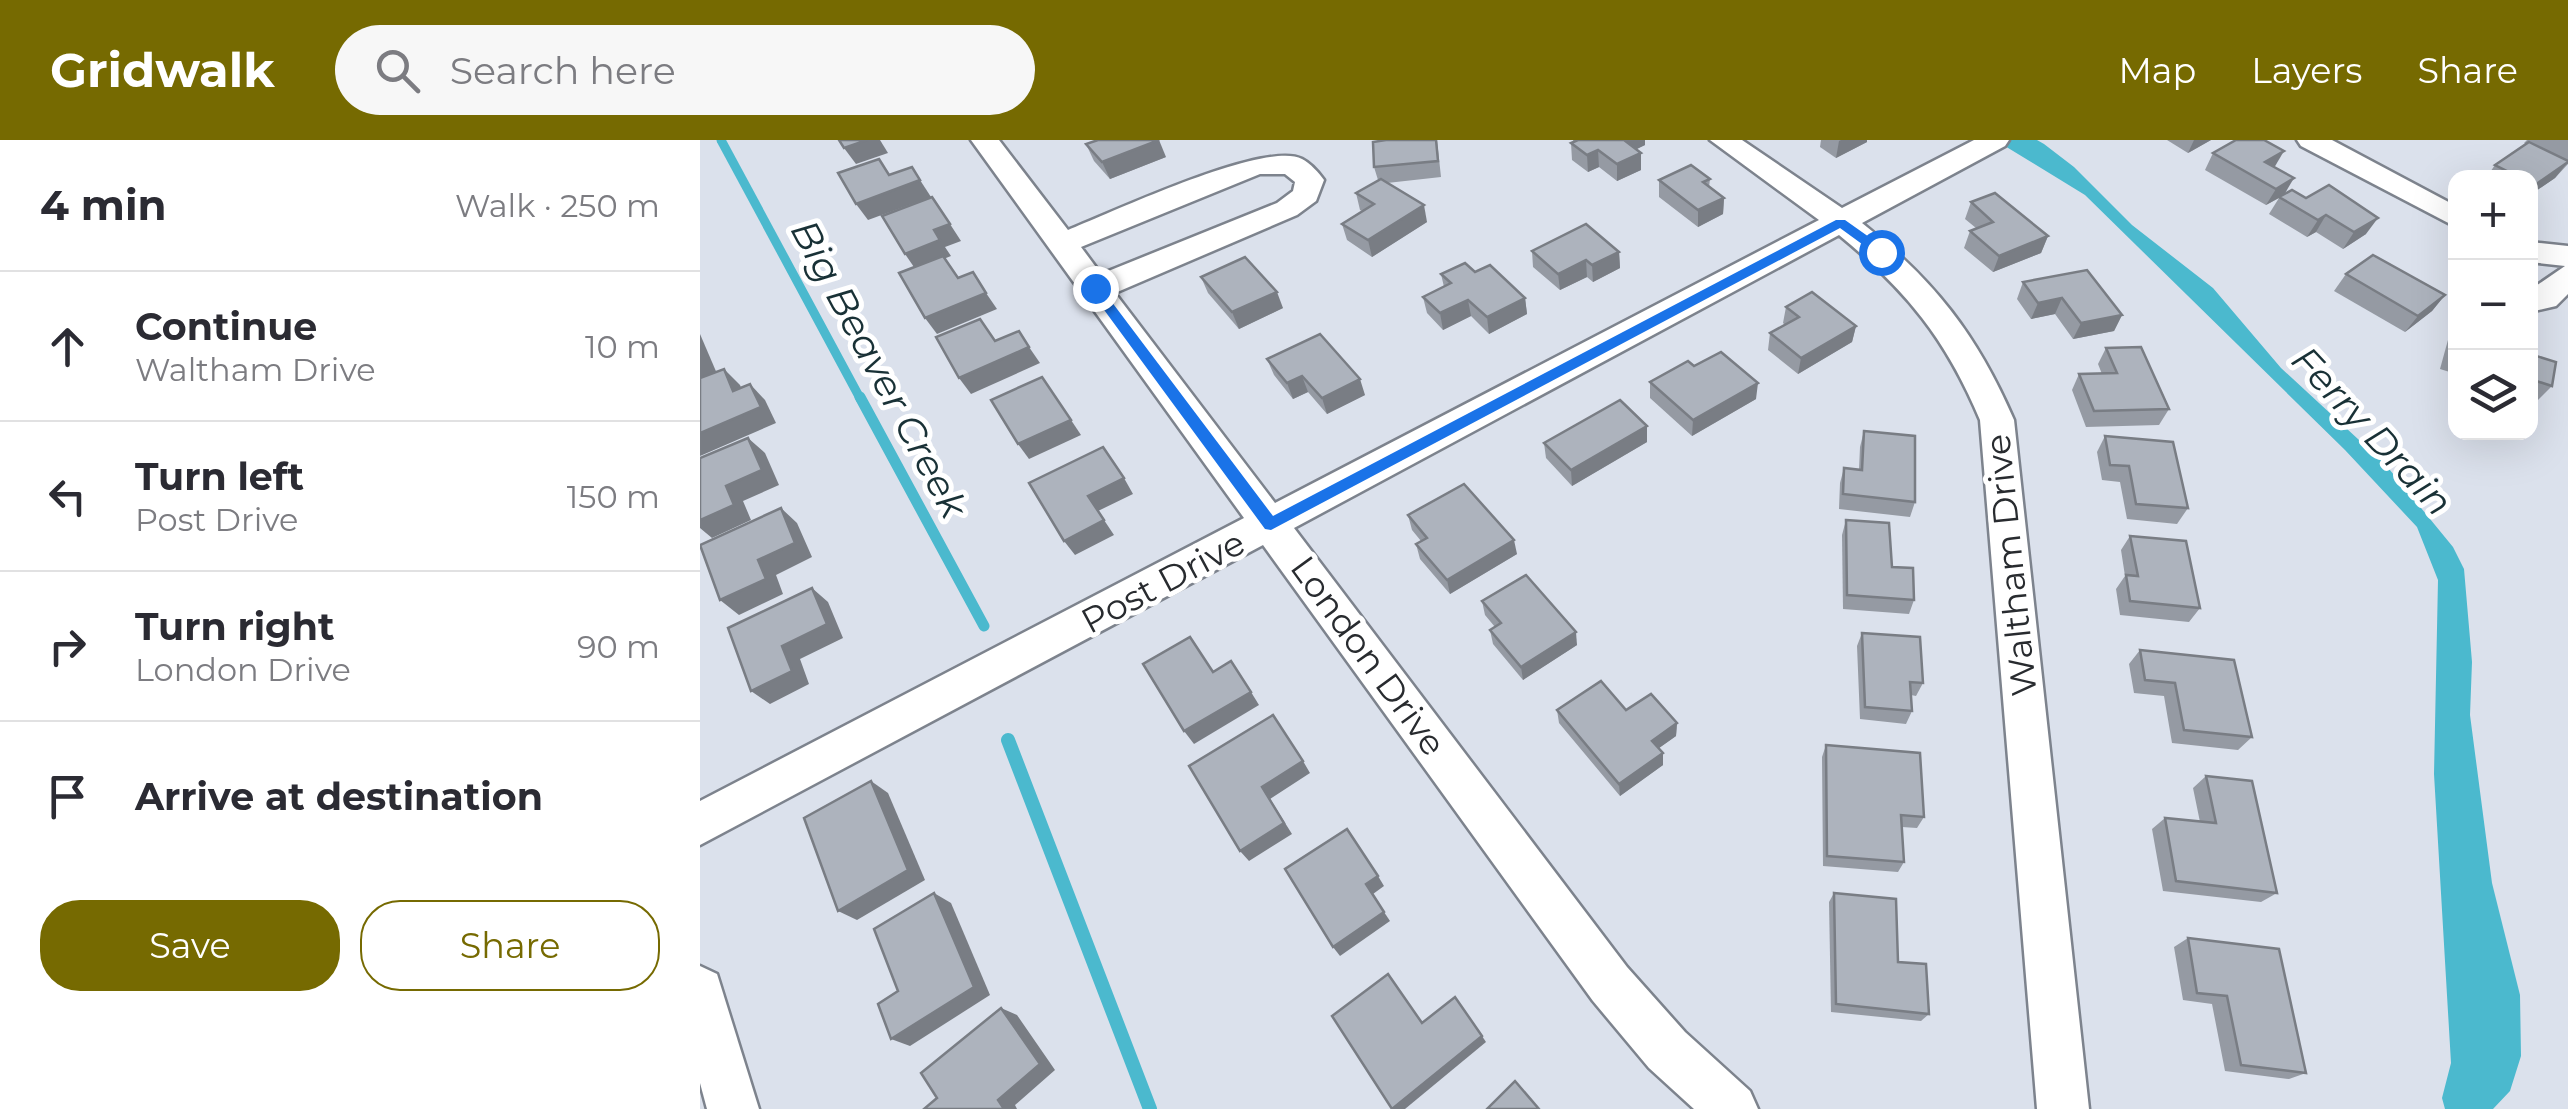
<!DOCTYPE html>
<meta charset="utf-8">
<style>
body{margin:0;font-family:Montserrat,sans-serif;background:#f7f7f7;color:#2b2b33}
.controls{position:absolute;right:30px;top:30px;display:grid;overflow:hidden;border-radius:20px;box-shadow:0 10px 40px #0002}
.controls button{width:90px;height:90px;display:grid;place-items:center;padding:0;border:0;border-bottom:2px solid #e1e1e2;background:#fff;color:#2b2b33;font:50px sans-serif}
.stop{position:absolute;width:30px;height:30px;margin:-22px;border:8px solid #1a73e8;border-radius:50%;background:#fff}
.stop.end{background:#1a73e8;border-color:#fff;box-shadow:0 2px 10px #0008}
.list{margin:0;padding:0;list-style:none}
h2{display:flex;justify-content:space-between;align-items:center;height:130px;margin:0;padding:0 40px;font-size:42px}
h2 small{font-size:32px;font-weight:400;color:#7c7c81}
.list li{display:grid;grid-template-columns:65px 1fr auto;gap:30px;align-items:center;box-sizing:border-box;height:150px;padding:0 40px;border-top:2px solid #e1e1e2}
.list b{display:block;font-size:38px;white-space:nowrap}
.list p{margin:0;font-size:32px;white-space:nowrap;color:#7c7c81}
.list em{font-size:32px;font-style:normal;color:#7c7c81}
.actions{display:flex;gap:20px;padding:30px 40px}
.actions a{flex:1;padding:22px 0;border:2px solid #766a01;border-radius:40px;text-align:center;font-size:35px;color:#766a01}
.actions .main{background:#766a01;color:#fff}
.icon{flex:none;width:55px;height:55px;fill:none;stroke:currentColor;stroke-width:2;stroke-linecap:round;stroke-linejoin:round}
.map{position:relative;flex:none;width:1868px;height:969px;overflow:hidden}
header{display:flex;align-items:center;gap:60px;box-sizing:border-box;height:140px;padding:0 50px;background:#766a01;color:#fff}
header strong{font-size:48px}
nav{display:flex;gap:55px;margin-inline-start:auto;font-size:35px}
.search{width:700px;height:90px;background:#f7f7f7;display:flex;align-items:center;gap:25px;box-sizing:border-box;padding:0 35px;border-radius:55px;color:#7c7c81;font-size:38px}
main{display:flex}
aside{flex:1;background:#fff}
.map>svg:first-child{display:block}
.water{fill:#4bb9ce}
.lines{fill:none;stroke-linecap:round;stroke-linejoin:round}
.stream-far2{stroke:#4bb9ce;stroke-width:9}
.stream-far1{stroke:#4bb9ce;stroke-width:11}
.stream{stroke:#4bb9ce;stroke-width:14}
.street-casing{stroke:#7d838d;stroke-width:5}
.street{fill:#fff;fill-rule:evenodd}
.wall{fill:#959aa3}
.shaded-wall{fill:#797d84}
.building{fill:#adb3bd;stroke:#797d84;stroke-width:2.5}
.route{fill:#1a73e8}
.labels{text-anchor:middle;stroke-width:10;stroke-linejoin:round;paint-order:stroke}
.street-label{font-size:35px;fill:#282b2f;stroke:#fff}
.water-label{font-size:38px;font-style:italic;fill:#193136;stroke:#fff}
</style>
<header>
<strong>Gridwalk</strong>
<div class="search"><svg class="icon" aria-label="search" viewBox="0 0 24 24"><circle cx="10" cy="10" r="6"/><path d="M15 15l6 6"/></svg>Search here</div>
<nav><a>Map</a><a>Layers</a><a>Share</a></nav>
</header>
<main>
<aside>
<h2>4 min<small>Walk · 250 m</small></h2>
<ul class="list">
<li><svg class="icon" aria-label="ahead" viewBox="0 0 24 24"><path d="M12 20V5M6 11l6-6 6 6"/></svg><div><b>Continue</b><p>Waltham Drive</p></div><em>10 m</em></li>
<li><svg class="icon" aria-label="left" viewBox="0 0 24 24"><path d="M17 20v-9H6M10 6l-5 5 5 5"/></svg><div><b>Turn left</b><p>Post Drive</p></div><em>150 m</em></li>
<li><svg class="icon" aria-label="right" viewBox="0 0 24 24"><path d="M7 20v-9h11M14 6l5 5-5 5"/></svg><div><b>Turn right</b><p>London Drive</p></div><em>90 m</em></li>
<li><svg class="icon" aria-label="arrive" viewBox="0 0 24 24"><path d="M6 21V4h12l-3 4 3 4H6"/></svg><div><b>Arrive at destination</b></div></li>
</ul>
<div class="actions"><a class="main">Save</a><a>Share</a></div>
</aside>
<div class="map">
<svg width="1868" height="969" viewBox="0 0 1868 969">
<rect width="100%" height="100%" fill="#dbe1ec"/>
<polygon class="water" points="1295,0 1337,0 1344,4 1374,27 1432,85 1513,148 1581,228 1685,324 1753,407 1764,429 1772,522 1770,575 1792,743 1820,855 1821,916 1810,951 1793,969 1745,969 1742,958 1751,923 1734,634 1738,440 1717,387 1645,310 1385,55"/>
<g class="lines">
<polyline class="stream-far2" points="21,0 161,260"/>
<polyline class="stream-far1" points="160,257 284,486"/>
<polyline class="stream" points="308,600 450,969"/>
<defs>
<g id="street">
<path d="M271 0H299L368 90C411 73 565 0 602 19 610 23 619 33 624 40L616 61 597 75 415 153 575 363 1119 80 1010 0H1042L1142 68 1274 0H1309L1305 6 1162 83C1235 141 1277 195 1314 280L1389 969H1337L1280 280C1246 199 1207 151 1139 95L594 388 927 827 985 892 1050 951 1058 969H994L949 928 893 861 563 405 0 705V661L544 378ZM560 34H585L595 42 593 51 577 63 401 134 381 107Z"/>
<polygon points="1597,0 1632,0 1756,66 1756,87 1601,6"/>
<polygon points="1830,102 1868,106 1868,154 1856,166 1830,172 1830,150 1865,126 1830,122"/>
<polygon points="0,826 17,834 59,969 7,969 0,943"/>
</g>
</defs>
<use href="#street" class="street-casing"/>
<use href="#street" class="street"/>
</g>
<g class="wall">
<polygon points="737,0 741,37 687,43 727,82 672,117 647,100 642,84 662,71 660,70 656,53 678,40 674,27"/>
<polygon points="873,0 945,0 945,5 936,9 941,30 917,41 899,27 888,32 872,20 871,3 873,2"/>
<polygon points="1121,0 1167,0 1167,2 1136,18 1120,7"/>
<polygon points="1467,0 1511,0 1488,13"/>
<polygon points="1827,0 1868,0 1868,24 1855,38 1830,55 1830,38 1786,38 1795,25 1826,4 1824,3"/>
<polygon points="386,4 466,17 410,39 394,21"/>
<polygon points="1513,13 1574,27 1584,55 1666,94 1643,109 1616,92 1607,97 1569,74 1579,58 1566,65 1505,30"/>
<polygon points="1010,39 1009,47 1024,58 1023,74 998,87 959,57 959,40"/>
<polygon points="1271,62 1348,96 1341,113 1293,132 1264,108 1270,91 1276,88 1265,79"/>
<polygon points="832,111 919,112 920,128 893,142 887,137 860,150 833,127"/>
<polygon points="775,132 825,158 827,174 789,194 771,176 743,190 727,173 723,157 744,147 741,134"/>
<polygon points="1646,134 1745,155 1732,171 1705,192 1634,151"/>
<polygon points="501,137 583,168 539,189 508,153"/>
<polygon points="1323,142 1422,175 1414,191 1373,199 1355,174 1331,179 1317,159"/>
<polygon points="1086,167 1156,186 1152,202 1098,234 1068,210 1070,193 1085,185 1083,183"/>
<polygon points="1756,184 1756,234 1740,229 1751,189"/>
<polygon points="1406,208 1469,269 1459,285 1386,287 1372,250 1379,234 1402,234 1398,224"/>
<polygon points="1830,214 1852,246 1836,262 1830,260"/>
<polygon points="567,219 665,255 627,274 608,252 593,259 574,235"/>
<polygon points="994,226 1056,259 992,296 950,258 950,242"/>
<polygon points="1164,291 1215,362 1210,377 1139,369 1140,343 1144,328 1159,330 1160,307"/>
<polygon points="1405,296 1488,368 1477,384 1427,379 1420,342 1402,340 1397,312"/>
<polygon points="947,302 872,346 846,318 844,303"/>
<polygon points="708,375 817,414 750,454 720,419 716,404 721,401 712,390"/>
<polygon points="1146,380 1192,427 1214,460 1209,474 1143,469 1142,395"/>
<polygon points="1430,396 1500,468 1489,482 1420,475 1416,449 1425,436 1421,410"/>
<polygon points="782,461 877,505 823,540 793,504 790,490 795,487 785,475"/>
<polygon points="1162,493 1223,543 1216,556 1211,555 1212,571 1206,584 1160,579 1157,506"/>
<polygon points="1440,510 1552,597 1538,610 1472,603 1464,556 1434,553 1429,524"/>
<polygon points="857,570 926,570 977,583 976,596 959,608 963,625 920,656 859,583"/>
<polygon points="1126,605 1224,677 1217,688 1202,687 1204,722 1198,732 1123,726 1122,617"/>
<polygon points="1506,636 1577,753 1561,762 1463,751 1452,689 1465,678 1500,682 1493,648"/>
<polygon points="1134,753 1198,822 1229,874 1221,881 1131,872 1129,762"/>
<polygon points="1488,798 1606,933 1589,939 1525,931 1512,864 1483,860 1474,807"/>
</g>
<g class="shaded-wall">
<polygon points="167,0 180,0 188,13 156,24 144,8"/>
<polygon points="459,0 466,17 410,39 402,22"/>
<polygon points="922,0 945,0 945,5 923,16"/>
<polygon points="1141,0 1167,0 1167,2 1136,18 1139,1"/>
<polygon points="1494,0 1511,0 1488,13"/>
<polygon points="898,10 899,27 888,32 887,15"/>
<polygon points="1584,11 1574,28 1556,39 1565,22"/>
<polygon points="941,13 941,30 917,41 917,24"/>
<polygon points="1868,22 1855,38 1830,55 1830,50 1835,45"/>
<polygon points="1594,38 1584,55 1566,65 1576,49"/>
<polygon points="220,40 231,57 168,80 156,64"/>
<polygon points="1024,58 1023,74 998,87 998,70"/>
<polygon points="724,65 727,82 672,117 668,100"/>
<polygon points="1626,75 1616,92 1607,97 1618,80"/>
<polygon points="1678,78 1666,94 1643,109 1654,92"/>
<polygon points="250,84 261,101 245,107 251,116 216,130 205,114 234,90"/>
<polygon points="1348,96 1341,113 1293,132 1299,116"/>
<polygon points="919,112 920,128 893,142 892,125"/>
<polygon points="886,120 887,137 860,150 858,134"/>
<polygon points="577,152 583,168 539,189 532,172"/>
<polygon points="286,153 297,169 237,194 225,178"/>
<polygon points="1745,155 1732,171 1705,192 1718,176"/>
<polygon points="825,158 827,174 789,194 787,177"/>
<polygon points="1362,158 1355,174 1331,179 1338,163"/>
<polygon points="768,160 771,176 743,190 740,173"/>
<polygon points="1422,175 1414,191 1373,199 1381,183"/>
<polygon points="1156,186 1152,202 1098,234 1101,218"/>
<polygon points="0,194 18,236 0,243"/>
<polygon points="329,207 340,223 271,254 259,238"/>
<polygon points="24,229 40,245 49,267 33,251"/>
<polygon points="602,236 608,252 593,259 587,243"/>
<polygon points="660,239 665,255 627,274 622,258"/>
<polygon points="1058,243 1056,259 992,296 993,280"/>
<polygon points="50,244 65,260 76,283 0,316 0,293"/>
<polygon points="371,280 381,295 329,319 318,304"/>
<polygon points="947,286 947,302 872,346 871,330"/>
<polygon points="48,298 65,313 79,345 43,361 51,380 12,398 0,388 0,380 26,346"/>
<polygon points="424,338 433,354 398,371 414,395 375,415 364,401 388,356"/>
<polygon points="81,368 97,383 112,417 76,435 83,454 39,475 20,460"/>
<polygon points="814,400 817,414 750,454 747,440"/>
<polygon points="112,448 128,462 143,498 100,519 109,544 70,564 51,551 82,506"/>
<polygon points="876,492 877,505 823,540 821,527"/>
<polygon points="551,552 559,565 494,604 484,591"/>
<polygon points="977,583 976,596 952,613 952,601"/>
<polygon points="963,613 963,625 920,656 919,644"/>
<polygon points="603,621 610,633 570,659 592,694 549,721 540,711 562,647"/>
<polygon points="171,641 188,653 225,740 157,780 138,771"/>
<polygon points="678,736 684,746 673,754 666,744"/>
<polygon points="234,753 251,763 290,855 210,906 191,899"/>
<polygon points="684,772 690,781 640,816 633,807"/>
<polygon points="301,868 317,875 355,930 315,965 317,969 304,969 298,960"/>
<polygon points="782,896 786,902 705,969 692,969"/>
</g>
<g class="building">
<polygon points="139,0 167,0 144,8"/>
<polygon points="398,0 459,0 402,22 386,4"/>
<polygon points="686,0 736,0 738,21 674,27 673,2"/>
<polygon points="878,0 924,0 941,13 917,24 898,10 887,15 871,3"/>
<polygon points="1536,0 1564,0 1584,11 1565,22 1594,38 1576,49 1513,13"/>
<polygon points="1829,2 1868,21 1868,22 1835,45 1830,42 1830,38 1821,38 1795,25"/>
<polygon points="179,19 189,35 212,27 220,40 156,64 138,33"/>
<polygon points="991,25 1010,39 1003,42 1024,58 998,70 959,40"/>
<polygon points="681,39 724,65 668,100 642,84 674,64 656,53"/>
<polygon points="1629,45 1678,78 1654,92 1626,75 1618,80 1579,57 1592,50 1606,58"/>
<polygon points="1295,53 1348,96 1299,116 1270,91 1293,82 1271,62"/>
<polygon points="232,57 250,84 234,90 240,100 205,114 182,76"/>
<polygon points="886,84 919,112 892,125 886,120 858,134 832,111"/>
<polygon points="1673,115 1745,155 1718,176 1646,134"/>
<polygon points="243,116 258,138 273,132 286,153 225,178 199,133"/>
<polygon points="545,117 577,152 532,172 501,137"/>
<polygon points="765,123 775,132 790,125 825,158 787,177 768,160 740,173 723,157 751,143 741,134"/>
<polygon points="1387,130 1422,175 1381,183 1362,158 1338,163 1323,142"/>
<polygon points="1112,152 1156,186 1101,218 1070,193 1099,177 1086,167"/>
<polygon points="280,179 295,201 319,191 329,207 259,238 236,197"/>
<polygon points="620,194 660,239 622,258 602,236 587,243 567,219"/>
<polygon points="1441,207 1469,269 1394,271 1379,234 1417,233 1406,208"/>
<polygon points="1021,212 1058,243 993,280 950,242 988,221 994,226"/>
<polygon points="1830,214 1856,222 1852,246 1830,239"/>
<polygon points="24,229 33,251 50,244 61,267 0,293 0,238"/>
<polygon points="342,237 371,280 318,304 291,260"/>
<polygon points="920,260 947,286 871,330 844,303"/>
<polygon points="1164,291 1215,296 1215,362 1143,354 1144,328 1162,330"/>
<polygon points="1405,296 1473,302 1488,368 1436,364 1429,326 1410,325"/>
<polygon points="48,298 62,330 26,346 34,365 0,380 0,318"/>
<polygon points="403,307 424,338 388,356 404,380 364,401 329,343"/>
<polygon points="764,344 814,400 747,440 716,404 727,398 708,375"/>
<polygon points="81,368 95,403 58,420 66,439 20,460 0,405"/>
<polygon points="1146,380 1189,383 1192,427 1213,428 1214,460 1147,455"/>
<polygon points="1430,396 1486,401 1500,468 1430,461 1426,435 1438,436"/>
<polygon points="826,435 876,492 821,527 790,490 801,483 782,461"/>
<polygon points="112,448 127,484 82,506 92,531 51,551 28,488"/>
<polygon points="1162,493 1220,497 1223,543 1210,542 1212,571 1165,567"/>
<polygon points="490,497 513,532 531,521 551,552 484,591 443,524"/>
<polygon points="1440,510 1534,520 1552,597 1484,590 1475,543 1445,540"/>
<polygon points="901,541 926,570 951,554 977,583 952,601 963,613 919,644 857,570"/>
<polygon points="573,575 603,621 562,647 584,683 540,711 489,626"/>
<polygon points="1126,605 1220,613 1224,677 1201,675 1204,722 1127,716"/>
<polygon points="1506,636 1552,641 1577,753 1476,741 1465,678 1516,683"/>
<polygon points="171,641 208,730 138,771 104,678"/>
<polygon points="647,689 678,736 666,744 684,772 633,807 585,729"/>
<polygon points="234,753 274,847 191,899 178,864 198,851 174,789"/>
<polygon points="1134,753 1196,759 1198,822 1226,824 1229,874 1136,864"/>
<polygon points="1488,798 1579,809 1606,933 1541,925 1527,856 1497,853"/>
<polygon points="688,834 722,883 755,857 782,896 692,969 632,876"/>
<polygon points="301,868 340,924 298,960 304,969 224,969 237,958 221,933"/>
<polygon points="815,941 839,969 787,969"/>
</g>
<polygon class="route" points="1136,80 1145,80 1186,109 1186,115 1177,115 1140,88 571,390 565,389 388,148 399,145 573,376"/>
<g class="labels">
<g class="street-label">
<text transform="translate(1311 425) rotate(-96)" y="12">Waltham Drive</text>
<text transform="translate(463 442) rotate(-28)" y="12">Post Drive</text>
<text transform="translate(668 516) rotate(54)" y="12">London Drive</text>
</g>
<g class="water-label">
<text transform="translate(179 229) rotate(62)" y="13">Big Beaver Creek</text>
<text transform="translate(1672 291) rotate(47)" y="13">Ferry Drain</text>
</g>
</g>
</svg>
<div class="controls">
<button>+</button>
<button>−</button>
<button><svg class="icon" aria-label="layers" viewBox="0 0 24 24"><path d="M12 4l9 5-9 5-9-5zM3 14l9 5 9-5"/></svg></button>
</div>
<div class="stop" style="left:1181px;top:112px"></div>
<div class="stop end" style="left:395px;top:148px"></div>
</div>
</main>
